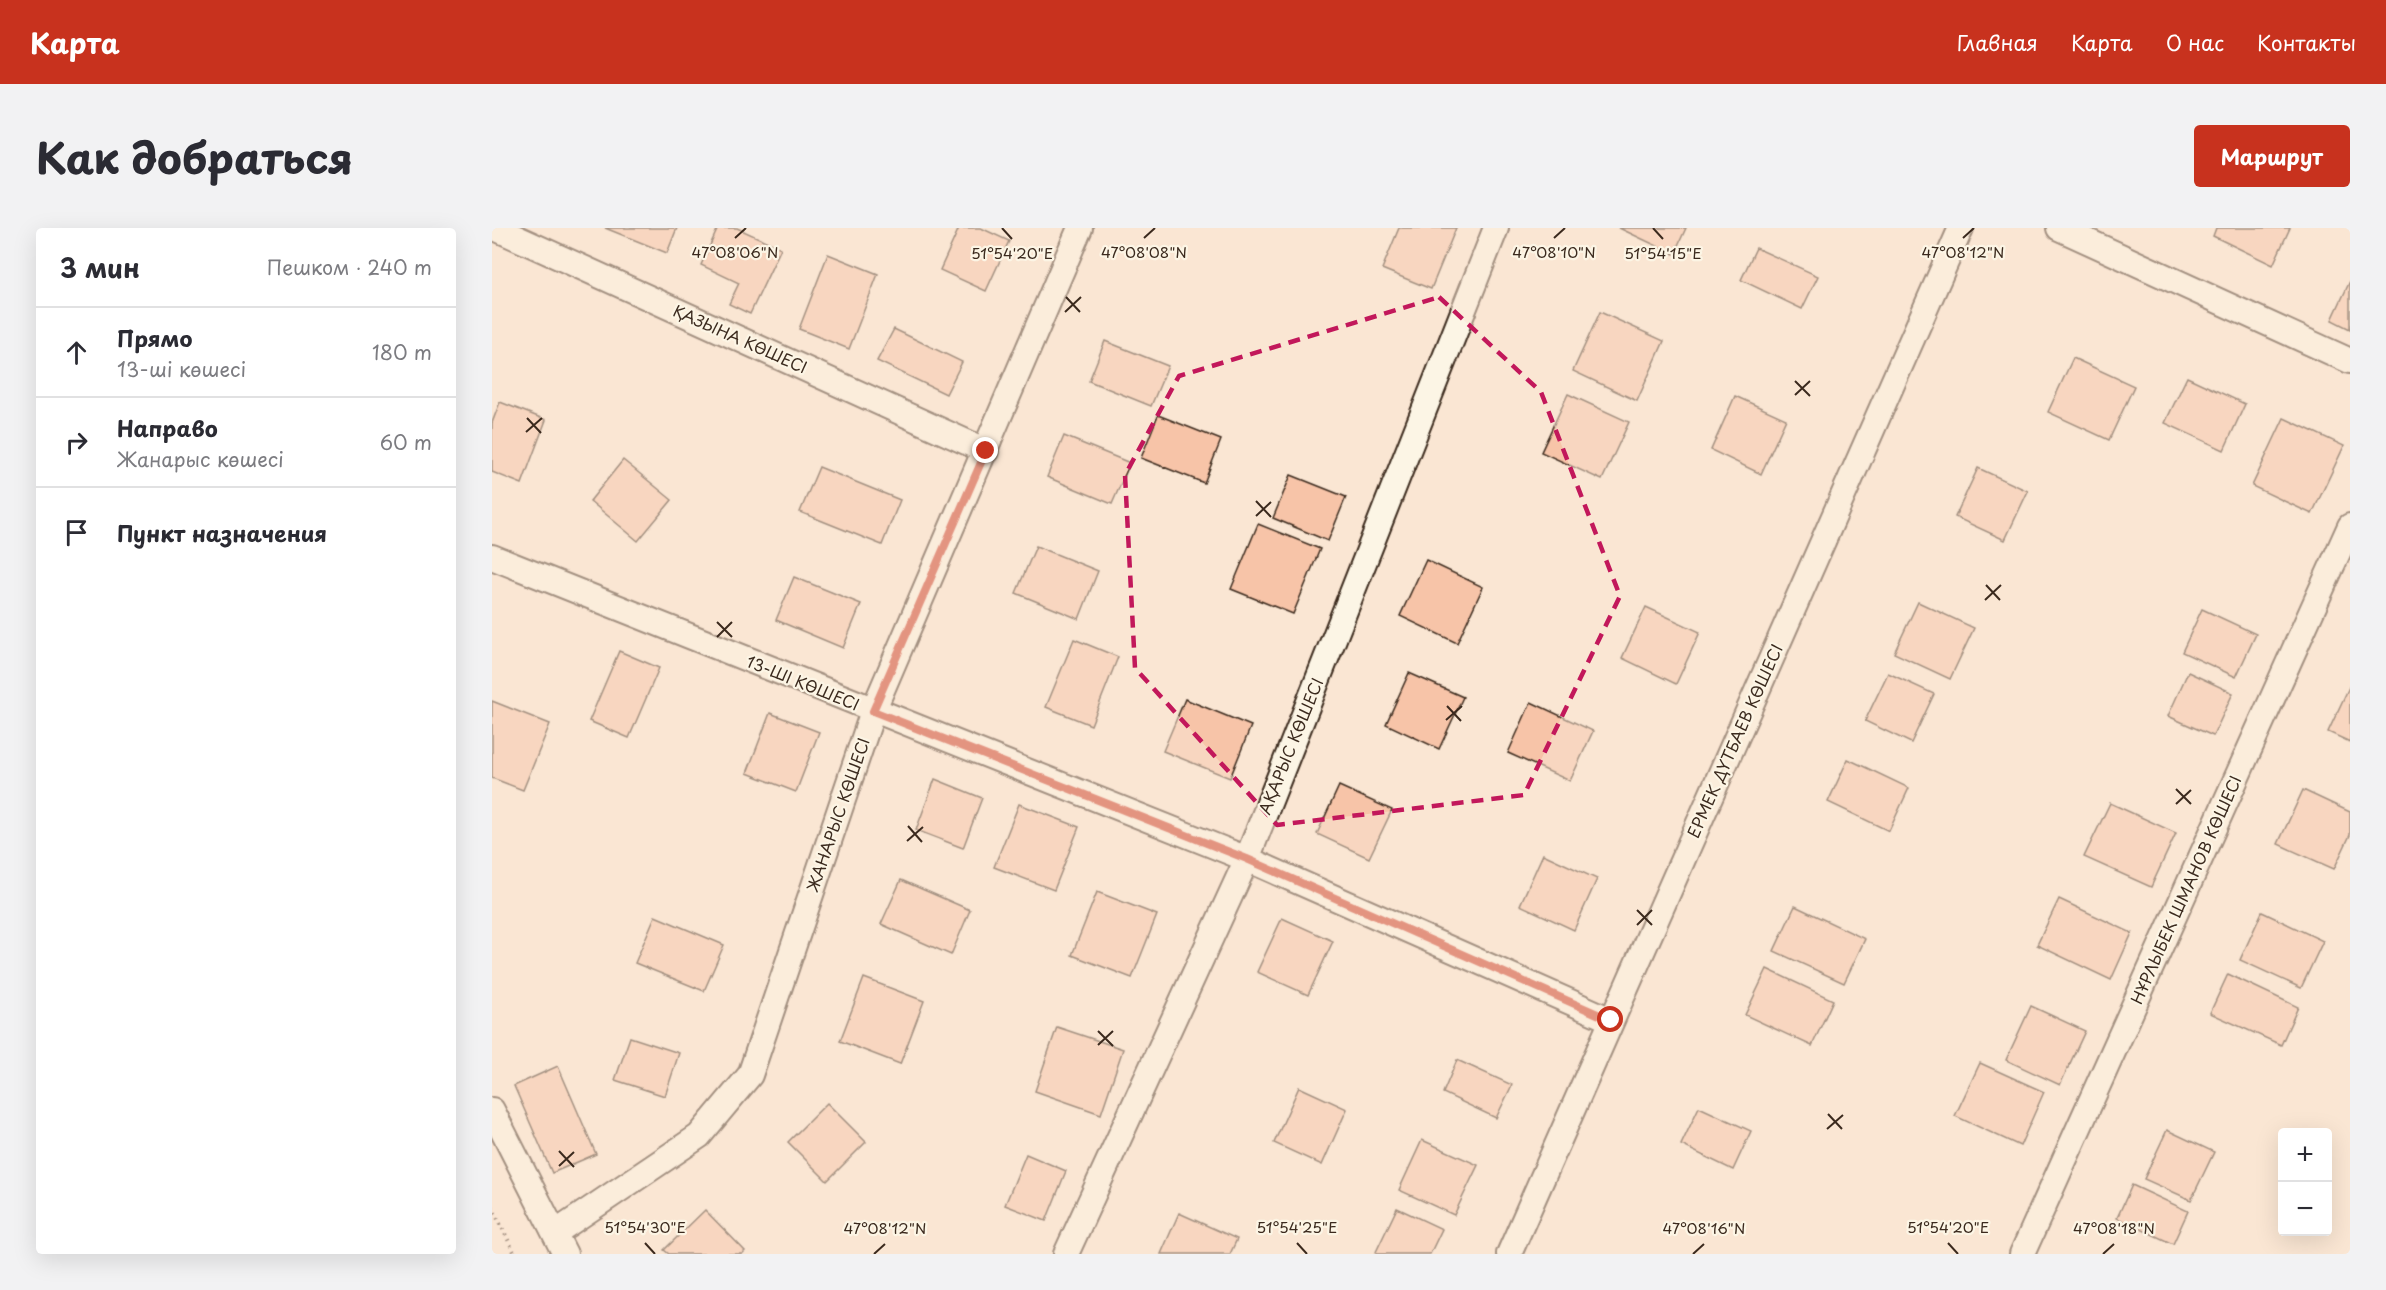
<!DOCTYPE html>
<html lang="ru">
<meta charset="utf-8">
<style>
body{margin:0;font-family:"Playpen Sans",sans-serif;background:#f2f2f3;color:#2b2b33}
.controls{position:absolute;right:18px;bottom:18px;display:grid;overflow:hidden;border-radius:6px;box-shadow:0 6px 24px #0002}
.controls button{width:54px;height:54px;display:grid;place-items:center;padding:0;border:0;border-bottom:2px solid #e1e1e2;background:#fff;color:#2b2b33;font:30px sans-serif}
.stop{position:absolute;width:18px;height:18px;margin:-14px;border:4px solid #c8321e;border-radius:50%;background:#fff}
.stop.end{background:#c8321e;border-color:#fff;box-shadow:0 2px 6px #0008}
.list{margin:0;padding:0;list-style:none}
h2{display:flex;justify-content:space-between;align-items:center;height:78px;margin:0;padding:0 24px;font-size:26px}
h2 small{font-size:20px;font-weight:400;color:#7c7c81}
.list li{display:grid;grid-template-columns:39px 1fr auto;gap:18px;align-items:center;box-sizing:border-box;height:90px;padding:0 24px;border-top:2px solid #e1e1e2}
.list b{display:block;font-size:22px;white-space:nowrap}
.list p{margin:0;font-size:20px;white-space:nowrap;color:#7c7c81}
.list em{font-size:20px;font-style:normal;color:#7c7c81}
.icon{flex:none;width:33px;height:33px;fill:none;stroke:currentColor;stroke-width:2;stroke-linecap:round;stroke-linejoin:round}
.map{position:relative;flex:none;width:1858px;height:1026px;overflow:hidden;border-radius:6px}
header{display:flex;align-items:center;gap:36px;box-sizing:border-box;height:84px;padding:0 30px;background:#c8321e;color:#fff}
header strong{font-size:28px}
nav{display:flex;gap:33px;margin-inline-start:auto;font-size:21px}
.intro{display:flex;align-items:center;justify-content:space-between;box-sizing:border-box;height:144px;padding:0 36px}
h1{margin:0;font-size:42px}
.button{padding:15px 27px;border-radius:6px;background:#c8321e;color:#fff;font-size:21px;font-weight:700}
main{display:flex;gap:36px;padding:0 36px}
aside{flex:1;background:#fff;border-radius:6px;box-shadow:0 6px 24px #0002}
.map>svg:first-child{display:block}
.building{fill:#f7c4a8;stroke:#3b2a1e;stroke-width:1.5}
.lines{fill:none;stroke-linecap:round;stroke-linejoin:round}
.street-casing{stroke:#3b2a1e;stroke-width:28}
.path{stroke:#3b2a1e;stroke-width:4;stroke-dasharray:1.5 4.5;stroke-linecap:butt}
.street{stroke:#fcf5e5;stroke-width:24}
.route{stroke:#c8321e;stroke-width:8}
.marked{fill:none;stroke:#c2185b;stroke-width:4.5;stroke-dasharray:12 8;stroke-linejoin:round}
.ticks{fill:none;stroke:#3b2a1e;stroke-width:2}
.labels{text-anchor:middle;stroke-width:4.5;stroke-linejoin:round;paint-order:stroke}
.street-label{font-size:16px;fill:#3b2a1e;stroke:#fcf5e5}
.ticks-label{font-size:15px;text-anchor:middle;fill:#3b2a1e;stroke:#fcf5e5;stroke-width:4.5;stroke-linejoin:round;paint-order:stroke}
</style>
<header>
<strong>Карта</strong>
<nav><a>Главная</a><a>Карта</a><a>О нас</a><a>Контакты</a></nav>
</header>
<div class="intro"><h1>Как добраться</h1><a class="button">Маршрут</a></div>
<main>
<aside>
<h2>3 мин<small>Пешком · 240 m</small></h2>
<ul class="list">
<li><svg class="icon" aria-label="ahead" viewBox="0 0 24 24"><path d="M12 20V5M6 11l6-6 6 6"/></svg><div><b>Прямо</b><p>13-ші көшесi</p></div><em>180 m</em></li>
<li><svg class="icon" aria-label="right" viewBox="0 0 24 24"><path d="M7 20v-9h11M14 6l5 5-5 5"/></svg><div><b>Направо</b><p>Жанарыс көшесі</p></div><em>60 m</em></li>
<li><svg class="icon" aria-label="arrive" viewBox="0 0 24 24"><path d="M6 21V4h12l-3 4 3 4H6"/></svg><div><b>Пункт назначения</b></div></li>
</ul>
</aside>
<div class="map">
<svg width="1858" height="1026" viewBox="0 0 1858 1026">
<rect width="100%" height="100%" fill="#fae6d3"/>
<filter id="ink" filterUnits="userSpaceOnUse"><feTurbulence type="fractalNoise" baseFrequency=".0167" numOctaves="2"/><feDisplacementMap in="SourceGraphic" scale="12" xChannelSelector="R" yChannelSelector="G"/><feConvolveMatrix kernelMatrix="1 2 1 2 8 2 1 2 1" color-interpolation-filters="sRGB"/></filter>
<g filter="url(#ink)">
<g class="building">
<polygon points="113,0 185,0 175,25"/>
<polygon points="226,0 245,0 289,20 258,86 237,76 247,55 209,37"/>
<polygon points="467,0 489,0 517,13 494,63 448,42"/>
<polygon points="907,0 964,0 939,61 890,41"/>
<polygon points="1127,0 1194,0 1182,26"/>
<polygon points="1724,0 1798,0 1781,37 1721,8"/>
<polygon points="1264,20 1326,48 1310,81 1249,52"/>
<polygon points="336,26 386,46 357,121 307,101"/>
<polygon points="1858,53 1858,101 1840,92"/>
<polygon points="1108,84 1172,113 1145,173 1081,143"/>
<polygon points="402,101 470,134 454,166 385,133"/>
<polygon points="613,113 676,138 659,178 597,153"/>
<polygon points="1581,130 1642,158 1617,212 1556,184"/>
<polygon points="1695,149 1753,176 1732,222 1673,195"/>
<polygon points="1076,166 1137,194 1110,252 1049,224"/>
<polygon points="1243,168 1294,191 1269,246 1219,222"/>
<polygon points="8,174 54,192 30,256 0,244 0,195"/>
<polygon points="666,187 729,212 712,255 649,230"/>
<polygon points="1792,190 1852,218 1820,286 1760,258"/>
<polygon points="572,208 638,235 620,276 555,249"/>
<polygon points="131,232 180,272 146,313 98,273"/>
<polygon points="327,239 408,272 390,317 308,284"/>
<polygon points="1486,240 1536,263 1513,312 1463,289"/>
<polygon points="799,247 854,269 836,313 781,290"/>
<polygon points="766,296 828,321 801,386 739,361"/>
<polygon points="544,318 606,343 587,391 524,365"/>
<polygon points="934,332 991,359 965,415 908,388"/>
<polygon points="302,349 369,376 351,420 284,392"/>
<polygon points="1426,374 1482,400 1458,451 1402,425"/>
<polygon points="1154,379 1208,404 1184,456 1130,430"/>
<polygon points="1710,381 1764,406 1744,449 1690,424"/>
<polygon points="582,411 626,429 599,497 554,479"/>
<polygon points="127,423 167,440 137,510 97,493"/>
<polygon points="1696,444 1741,465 1721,508 1676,488"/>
<polygon points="917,445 971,469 947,521 894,496"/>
<polygon points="1396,445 1442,466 1419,515 1373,493"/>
<polygon points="1858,457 1858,514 1836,504"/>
<polygon points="693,471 759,498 738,550 671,523"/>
<polygon points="0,473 58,496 31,562 0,550"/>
<polygon points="1039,474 1101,503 1078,553 1016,525"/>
<polygon points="278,485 327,504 304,564 255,545"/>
<polygon points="1356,531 1417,560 1397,603 1336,574"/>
<polygon points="443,551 490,570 471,620 424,602"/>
<polygon points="847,558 900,582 877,630 825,606"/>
<polygon points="1811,562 1858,584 1858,607 1842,641 1786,616"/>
<polygon points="1618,575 1684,605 1659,659 1592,629"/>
<polygon points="527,576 587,599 562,662 502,639"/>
<polygon points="1051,626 1105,651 1082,702 1028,677"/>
<polygon points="409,652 478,682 459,727 389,696"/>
<polygon points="605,664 665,687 640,750 580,727"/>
<polygon points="1567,671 1640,705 1619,752 1545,717"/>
<polygon points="1303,678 1373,711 1352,755 1282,723"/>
<polygon points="1770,684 1831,713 1809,760 1748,732"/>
<polygon points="163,688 232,717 212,763 143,735"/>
<polygon points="790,690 841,713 816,767 765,744"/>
<polygon points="1275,741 1341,772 1320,818 1253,787"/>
<polygon points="1736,746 1806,779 1789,817 1718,785"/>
<polygon points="372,750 432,773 408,836 348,813"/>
<polygon points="1539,778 1593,803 1568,857 1514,832"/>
<polygon points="565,799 631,821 609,886 543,863"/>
<polygon points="138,809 187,825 173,868 123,852"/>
<polygon points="965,832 1020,857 1004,890 951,865"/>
<polygon points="1488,835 1552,864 1528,918 1463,888"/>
<polygon points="66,838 104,926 60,945 22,858"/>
<polygon points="807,859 855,881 830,937 782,915"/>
<polygon points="335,875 374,914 335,953 296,914"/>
<polygon points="1207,879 1259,903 1241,942 1189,917"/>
<polygon points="1675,902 1722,924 1699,972 1652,951"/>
<polygon points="930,912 986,937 962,987 907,962"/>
<polygon points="534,926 574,943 554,993 513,977"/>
<polygon points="1640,957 1696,983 1681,1016 1625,990"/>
<polygon points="905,980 950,1001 938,1026 883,1026"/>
<polygon points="213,982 253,1023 250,1026 177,1026 172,1022"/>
<polygon points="687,985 745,1011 738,1026 669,1026"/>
</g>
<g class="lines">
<defs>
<g id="street">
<polyline points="3,0 494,223"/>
<polyline points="1567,0 1858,133"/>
<polyline points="0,329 755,631 1119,792"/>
<polyline points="0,882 73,1026"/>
<polyline points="63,1005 207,908 258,847 381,483 588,0"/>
<polyline points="574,1026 755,631 1004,0"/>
<polyline points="1017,1026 1469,0"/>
<polyline points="1530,1026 1858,298"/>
</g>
</defs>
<use href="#street" class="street-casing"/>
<polyline class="path" points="0,979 23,1026"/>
<use href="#street" class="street"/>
</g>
</g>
<g class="lines" filter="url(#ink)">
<polyline class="route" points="494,223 381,483 755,631 1119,792"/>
</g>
<path d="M0 0H1858V1026H0ZM947 69 1049 164 1128 368 1032 567 785 597 643 440 633 247 687 148Z" fill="#fae6d3" fill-opacity=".55" fill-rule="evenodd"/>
<path class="marked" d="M947 69 1049 164 1128 368 1032 567 785 597 643 440 633 247 687 148Z"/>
<path class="ticks" d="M510 0 520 11M1161 0 1171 11M243 10 254 0M652 10 663 0M1062 10 1073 0M1471 10 1482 0M574 69 588 84M573 84 589 69M1303 153 1318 168M1303 167 1318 153M35 190 49 205M34 204 50 190M764 273 779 289M764 288 779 274M1494 357 1508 372M1493 372 1509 357M225 394 240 409M225 409 240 394M955 478 969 493M954 492 970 478M1684 561 1699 576M1684 576 1699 562M416 598 430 614M415 613 431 599M1145 682 1160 697M1145 697 1160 682M606 803 621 818M606 817 621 803M1336 886 1350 901M1335 901 1351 887M67 923 82 939M67 938 82 924M153 1015 163 1026M805 1015 815 1026M1456 1015 1466 1026M382 1026 393 1016M1201 1026 1212 1016M1611 1026 1622 1016"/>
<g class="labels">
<g class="street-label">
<text transform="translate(248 111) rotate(24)" y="6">ҚАЗЫНА КӨШЕСІ</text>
<text transform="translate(311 455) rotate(22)" y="6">13-ШІ КӨШЕСI</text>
<text transform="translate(1243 513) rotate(-66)" y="6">ЕРМЕК ДҮТБАЕВ КӨШЕСI</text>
<text transform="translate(799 518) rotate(-68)" y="6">АҚАРЫС КӨШЕСI</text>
<text transform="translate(346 587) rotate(-71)" y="6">ЖАНАРЫС КӨШЕСІ</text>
<text transform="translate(1694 662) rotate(-66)" y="6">НҰРЛЫБЕК ШМАНОВ КӨШЕСІ</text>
</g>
</g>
<g class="ticks-label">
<text x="243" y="30">47°08'06"N</text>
<text x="652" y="30">47°08'08"N</text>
<text x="1062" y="30">47°08'10"N</text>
<text x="1471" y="30">47°08'12"N</text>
<text x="520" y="31">51°54'20"E</text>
<text x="1171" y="31">51°54'15"E</text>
<text x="153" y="1005">51°54'30"E</text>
<text x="805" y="1005">51°54'25"E</text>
<text x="1456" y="1005">51°54'20"E</text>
<text x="393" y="1006">47°08'12"N</text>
<text x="1212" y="1006">47°08'16"N</text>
<text x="1622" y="1006">47°08'18"N</text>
</g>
</svg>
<div class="controls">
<button>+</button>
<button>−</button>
</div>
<div class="stop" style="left:1119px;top:792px"></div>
<div class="stop end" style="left:494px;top:223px"></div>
</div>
</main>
